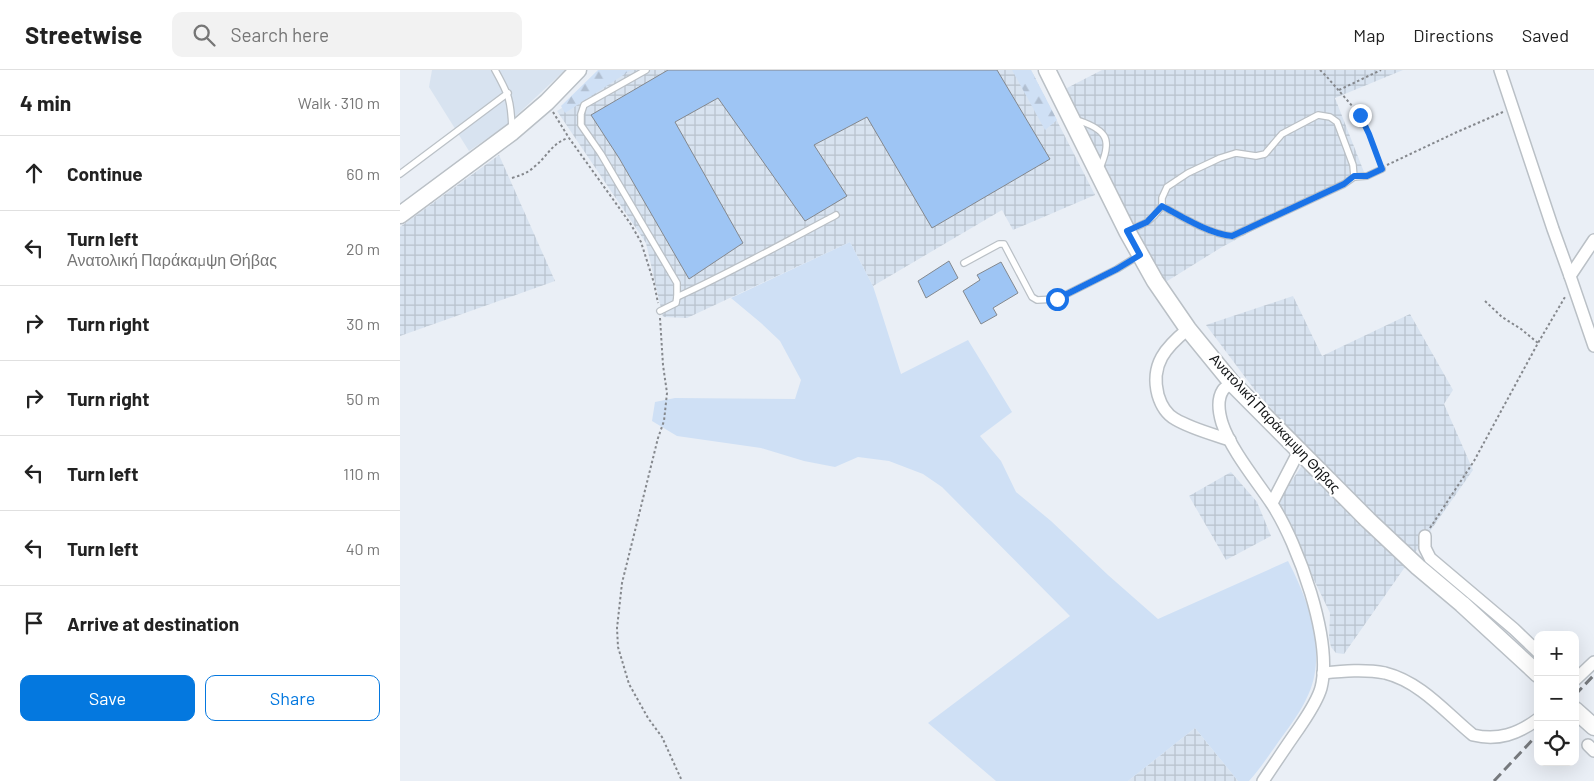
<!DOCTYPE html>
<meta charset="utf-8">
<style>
body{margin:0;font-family:Barlow,sans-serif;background:#f2f2f2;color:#222}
.controls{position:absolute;right:15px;bottom:15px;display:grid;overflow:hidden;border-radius:10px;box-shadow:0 5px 20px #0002}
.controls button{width:45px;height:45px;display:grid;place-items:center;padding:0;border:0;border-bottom:1px solid #e0e0e0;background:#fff;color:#222;font:25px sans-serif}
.stop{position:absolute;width:15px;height:15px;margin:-11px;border:4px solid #1a73e8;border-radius:50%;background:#fff}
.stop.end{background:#1a73e8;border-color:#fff;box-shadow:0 1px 5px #0008}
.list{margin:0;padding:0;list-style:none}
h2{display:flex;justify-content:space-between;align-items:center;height:65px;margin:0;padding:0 20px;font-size:21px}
h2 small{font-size:16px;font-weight:400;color:#767676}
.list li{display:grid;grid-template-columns:32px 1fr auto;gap:15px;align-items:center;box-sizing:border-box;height:75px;padding:0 20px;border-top:1px solid #e0e0e0}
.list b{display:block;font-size:19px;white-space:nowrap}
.list p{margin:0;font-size:16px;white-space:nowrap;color:#767676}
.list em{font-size:16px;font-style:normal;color:#767676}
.actions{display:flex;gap:10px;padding:15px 20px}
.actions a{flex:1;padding:11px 0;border:1px solid #0478df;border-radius:10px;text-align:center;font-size:18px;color:#0478df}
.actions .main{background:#0478df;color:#fff}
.icon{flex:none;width:28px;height:28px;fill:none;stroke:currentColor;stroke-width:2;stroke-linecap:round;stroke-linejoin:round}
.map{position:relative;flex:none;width:1194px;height:711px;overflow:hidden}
header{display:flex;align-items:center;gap:30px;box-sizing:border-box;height:70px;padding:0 25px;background:#fff;border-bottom:1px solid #e0e0e0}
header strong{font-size:24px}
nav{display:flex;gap:28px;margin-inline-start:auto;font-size:18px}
.search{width:350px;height:45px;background:#f2f2f2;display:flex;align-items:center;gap:12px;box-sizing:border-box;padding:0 18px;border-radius:10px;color:#767676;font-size:19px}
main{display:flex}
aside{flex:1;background:#fff}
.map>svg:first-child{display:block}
.built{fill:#d8e3f0}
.industrial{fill:url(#industrial-grid)}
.grass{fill:#cfe0f5}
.forest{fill:url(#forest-firs)}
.building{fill:#9ec5f4;stroke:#83888e}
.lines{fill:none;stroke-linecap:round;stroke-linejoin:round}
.lane-casing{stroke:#bac0c6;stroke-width:8}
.street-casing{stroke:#bac0c6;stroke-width:14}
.secondary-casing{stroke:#bac0c6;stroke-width:19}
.path{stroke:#85888d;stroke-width:2;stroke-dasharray:2.5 2.5;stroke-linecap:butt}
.lane{stroke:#fff;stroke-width:5.5}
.street{stroke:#fff;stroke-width:11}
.secondary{stroke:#fff;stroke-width:16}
.rail{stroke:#76797d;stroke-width:3;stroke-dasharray:10 5;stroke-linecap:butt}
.route{stroke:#1a73e8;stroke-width:6}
.labels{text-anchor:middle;stroke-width:4.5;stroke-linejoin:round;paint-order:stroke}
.street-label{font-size:14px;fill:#101214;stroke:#fff}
</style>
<header>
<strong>Streetwise</strong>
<div class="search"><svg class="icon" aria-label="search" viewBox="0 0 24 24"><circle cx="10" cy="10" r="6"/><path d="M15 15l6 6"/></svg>Search here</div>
<nav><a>Map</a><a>Directions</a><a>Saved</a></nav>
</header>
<main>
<aside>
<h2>4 min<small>Walk · 310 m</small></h2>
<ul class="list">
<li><svg class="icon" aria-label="ahead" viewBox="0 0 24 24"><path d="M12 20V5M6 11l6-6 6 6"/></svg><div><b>Continue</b></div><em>60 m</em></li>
<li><svg class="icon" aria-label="left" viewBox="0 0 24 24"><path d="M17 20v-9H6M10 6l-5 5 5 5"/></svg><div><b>Turn left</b><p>Ανατολική Παράκαμψη Θήβας</p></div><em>20 m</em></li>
<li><svg class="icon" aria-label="right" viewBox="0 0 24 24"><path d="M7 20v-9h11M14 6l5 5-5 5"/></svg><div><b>Turn right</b></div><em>30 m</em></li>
<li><svg class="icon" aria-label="right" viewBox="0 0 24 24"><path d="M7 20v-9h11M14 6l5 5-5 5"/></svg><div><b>Turn right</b></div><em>50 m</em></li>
<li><svg class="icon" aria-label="left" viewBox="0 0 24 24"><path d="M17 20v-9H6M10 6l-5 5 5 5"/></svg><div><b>Turn left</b></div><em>110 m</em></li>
<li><svg class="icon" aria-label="left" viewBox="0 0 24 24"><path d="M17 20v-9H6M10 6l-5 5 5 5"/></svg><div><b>Turn left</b></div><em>40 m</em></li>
<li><svg class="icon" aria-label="arrive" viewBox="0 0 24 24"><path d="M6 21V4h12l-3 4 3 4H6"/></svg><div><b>Arrive at destination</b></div></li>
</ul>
<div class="actions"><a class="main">Save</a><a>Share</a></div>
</aside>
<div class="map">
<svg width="1194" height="711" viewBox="0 0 1194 711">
<defs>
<pattern id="industrial-grid" width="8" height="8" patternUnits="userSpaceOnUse" patternTransform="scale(1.25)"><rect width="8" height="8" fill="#d8e3f0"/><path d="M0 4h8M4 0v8" fill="none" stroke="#b8c2cd"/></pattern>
<pattern id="forest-firs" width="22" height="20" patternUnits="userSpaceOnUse" patternTransform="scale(1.25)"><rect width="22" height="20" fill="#cfe0f5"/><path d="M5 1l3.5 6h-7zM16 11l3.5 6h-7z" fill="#b1bfd1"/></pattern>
</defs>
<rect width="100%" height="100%" fill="#eaeff6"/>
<polygon class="built" points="32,0 165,0 104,57 69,81 29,17"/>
<g class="industrial">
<polygon points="223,0 631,0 695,125 613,160 602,140 473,216 450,172 287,248 263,247 246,173 157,41"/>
<polygon points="702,0 1003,0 935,28 964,102 822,177 764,213 741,177 668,26 667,18"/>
<polygon points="99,85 155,211 0,266 0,157"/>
<polygon points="893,226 922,286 1010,244 1053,320 1044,334 1073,400 944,584 936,583 931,577 929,568 930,543 914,510 891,454 877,432 912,381 896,366 857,323 806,255"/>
<polygon points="831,402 857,432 871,466 826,490 789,426"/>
<polygon points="795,658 838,711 728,711"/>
</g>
<path class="grass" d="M450 172 473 216 501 304 568 270 612 342 580 366 601 391 616 422 651 451 708 505 758 549 888 491C908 529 927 581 909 623 902 640 890 656 879 671 869 685 860 699 849 711H838L795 658 728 711H596L528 653 670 546 542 417 523 404 489 391 458 387 435 397 404 391 361 378 277 366 252 351 255 332 275 328 395 329 401 310 380 271 361 253 331 228Z"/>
<g class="forest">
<polygon points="198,0 231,0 165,43 161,36"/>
<polygon points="612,0 631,0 657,50 645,60"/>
</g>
<g class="building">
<polygon points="268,0 597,0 650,89 532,158 467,47 414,75 447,126 405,151 318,28 275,52 343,173 289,209 219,88 191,45"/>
<polygon points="549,191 558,208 526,228 518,211"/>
<polygon points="601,192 618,223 593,238 597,245 581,254 563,221 580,210 577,205"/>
</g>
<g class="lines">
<defs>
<g id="lane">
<path d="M95 0C109 25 111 30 112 59"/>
<polyline points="246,0 184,35 181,44 181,55 201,84 277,213 277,227 276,233 260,241"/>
<path d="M677 50C708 60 713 70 699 100"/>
<polyline points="0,104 108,23"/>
<path d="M762 136C780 146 812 165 832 166L944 114 954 107 967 106 982 99"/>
<polyline points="728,161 747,152 754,146 762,136 762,128 767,117 788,103 820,88 836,83 856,86 865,84 882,64 918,45 930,47 937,52 953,95 954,107"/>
<polyline points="564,193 599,174 604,174 632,227 637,230 657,229 717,199 738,186"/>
<path d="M277 227C332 202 383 173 436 145"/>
</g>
<g id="street">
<polyline points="1100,0 1153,159 1170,206"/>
<polyline points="1194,170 1170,206 1194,276"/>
<path d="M788 259C766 277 750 294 758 325 761 335 766 344 775 349 792 359 812 364 830 370"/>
<path d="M832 313C830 315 825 317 823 320 817 329 819 343 822 353 831 380 856 410 872 434 898 474 933 570 921 618 917 632 907 646 899 658 887 675 875 693 863 711"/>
<polyline points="872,433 899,381"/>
<polyline points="1025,466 1025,478 1030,488 1114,559 1138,582"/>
<path d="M923 603C943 601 965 599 985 603 1021 612 1046 643 1073 665 1098 671 1118 664 1138 649"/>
<polyline points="1175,610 1194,592"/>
<polyline points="1188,675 1194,681"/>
</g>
<g id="secondary">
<polyline points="647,0 727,161 755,211 788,259 832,313 968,450 1018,497 1062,534 1138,604"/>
<polyline points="0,145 112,62 147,32 178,0"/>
<polyline points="1175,640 1194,657"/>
</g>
</defs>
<use href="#lane" class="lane-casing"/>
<use href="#street" class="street-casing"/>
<use href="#secondary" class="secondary-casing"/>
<g class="path">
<polyline points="920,0 927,7 960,45 979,91"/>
<polyline points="939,20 981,0"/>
<polyline points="153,42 169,68 230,153 241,172 254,213 258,233"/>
<polyline points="987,95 1057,62 1103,42"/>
<path d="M112 108C121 105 128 103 134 97 147 87 152 73 168 68"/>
<polyline points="1085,231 1102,247 1121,259 1138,273"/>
<polyline points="260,248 263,295 267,323 264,351 258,368 222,513 217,558 218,577 229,614 248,648 262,667 282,711"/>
<polyline points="1030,458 1074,391 1138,273 1165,227"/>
</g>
<use href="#lane" class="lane"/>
<use href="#street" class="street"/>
<use href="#secondary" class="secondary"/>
<g class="rail">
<polyline points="1175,625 1194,605"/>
<polyline points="1094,711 1138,664"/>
</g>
</g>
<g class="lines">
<path class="route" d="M657 229 717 199 740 185 727 161 747 152 762 136C780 146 812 165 832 166L944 114 954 106H967L982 99 969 64 960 45"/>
</g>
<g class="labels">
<g class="street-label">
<text transform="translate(875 353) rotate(47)" y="5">Ανατολική Παράκαμψη Θήβας</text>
</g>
</g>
</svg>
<div class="controls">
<button>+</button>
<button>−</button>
<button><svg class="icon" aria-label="locate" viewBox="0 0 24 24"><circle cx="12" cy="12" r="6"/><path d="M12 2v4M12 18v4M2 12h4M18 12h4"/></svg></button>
</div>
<div class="stop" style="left:657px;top:229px"></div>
<div class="stop end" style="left:960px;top:45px"></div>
</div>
</main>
